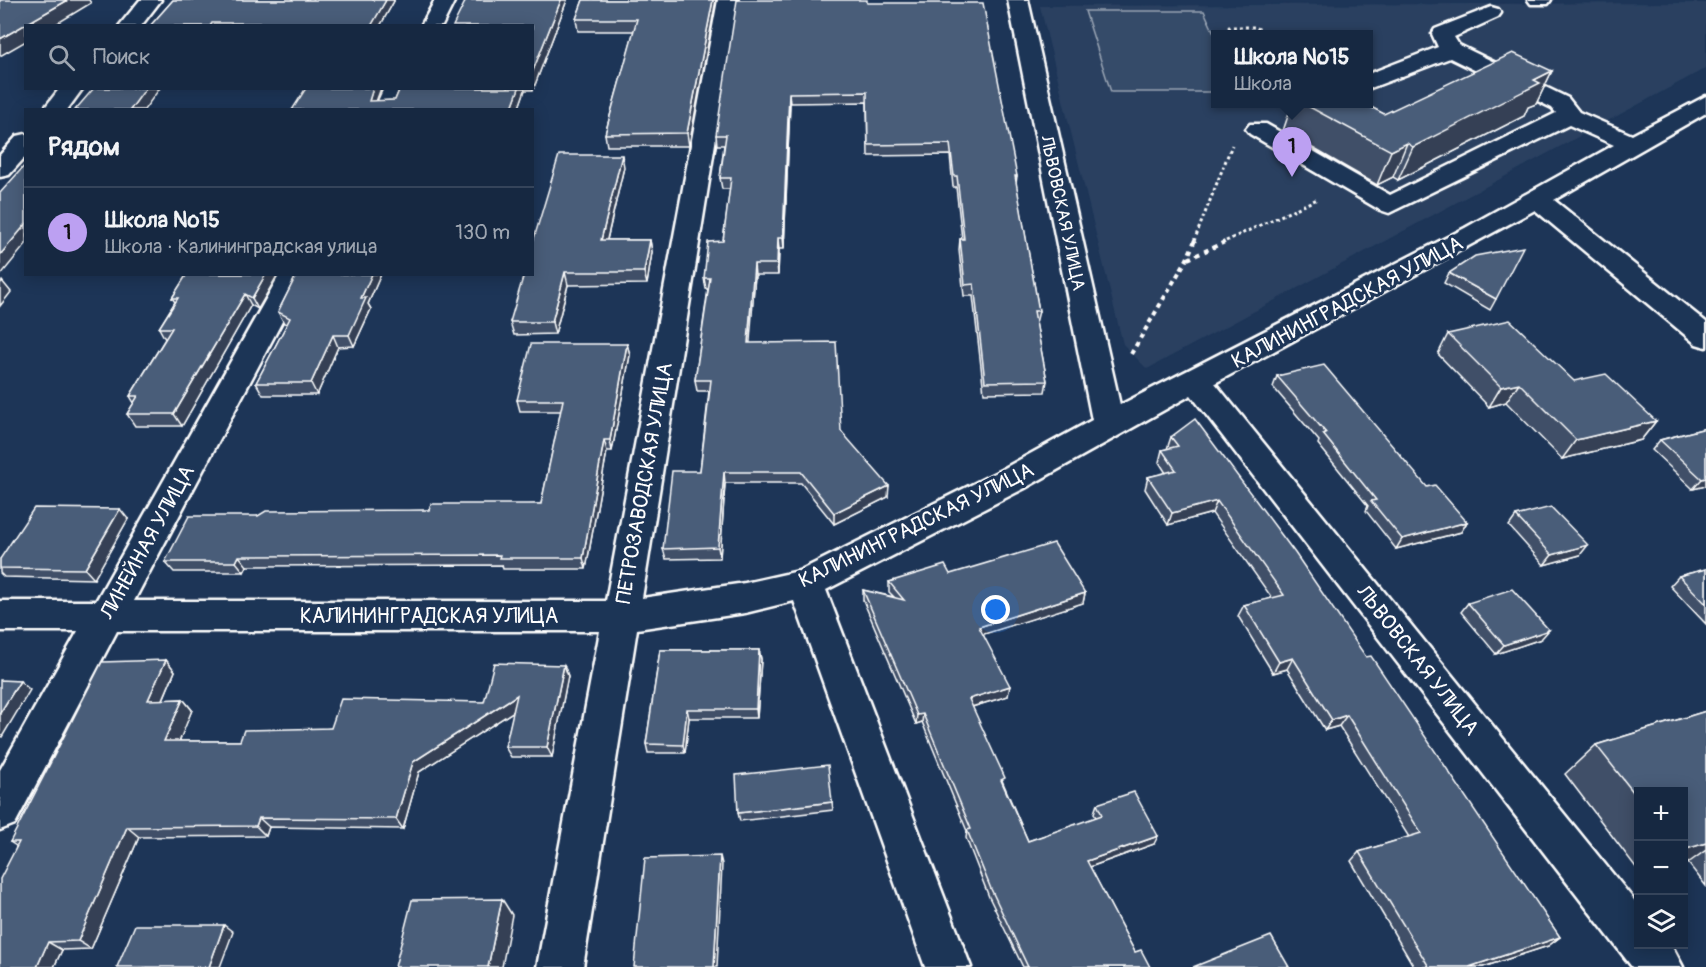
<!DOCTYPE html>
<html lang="ru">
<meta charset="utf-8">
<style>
body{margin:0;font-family:Pangolin,sans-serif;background:#23344c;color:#f1f3f6}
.controls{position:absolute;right:18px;bottom:18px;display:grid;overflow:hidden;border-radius:0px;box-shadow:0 3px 15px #0003}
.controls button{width:54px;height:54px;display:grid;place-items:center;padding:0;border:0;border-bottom:2px solid #35445a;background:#162841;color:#f1f3f6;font:30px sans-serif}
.you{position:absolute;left:996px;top:610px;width:21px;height:21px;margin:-15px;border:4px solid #fff;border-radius:50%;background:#1a73e8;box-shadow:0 0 0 9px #1a73e833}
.badge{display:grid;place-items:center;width:39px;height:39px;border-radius:50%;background:#bca0f2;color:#111;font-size:20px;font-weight:700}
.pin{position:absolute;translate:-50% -50px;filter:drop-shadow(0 2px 3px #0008)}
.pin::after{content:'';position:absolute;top:32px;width:21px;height:18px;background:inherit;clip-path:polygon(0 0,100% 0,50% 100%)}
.popup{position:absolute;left:1211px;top:30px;width:162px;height:78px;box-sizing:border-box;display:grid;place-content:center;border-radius:0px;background:#162841;filter:drop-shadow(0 2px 4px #0005);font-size:20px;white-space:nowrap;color:#9ea6b1}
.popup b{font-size:22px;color:#f1f3f6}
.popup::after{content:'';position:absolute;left:50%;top:100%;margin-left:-12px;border:12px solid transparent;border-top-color:#162841}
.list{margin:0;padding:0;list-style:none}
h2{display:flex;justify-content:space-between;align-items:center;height:78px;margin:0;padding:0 24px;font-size:26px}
h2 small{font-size:20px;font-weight:400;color:#9ea6b1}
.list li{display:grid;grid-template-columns:39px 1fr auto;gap:18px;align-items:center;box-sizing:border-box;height:90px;padding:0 24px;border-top:2px solid #35445a}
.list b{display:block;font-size:22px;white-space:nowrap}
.list p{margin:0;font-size:20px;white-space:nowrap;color:#9ea6b1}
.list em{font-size:20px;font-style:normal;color:#9ea6b1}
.icon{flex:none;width:33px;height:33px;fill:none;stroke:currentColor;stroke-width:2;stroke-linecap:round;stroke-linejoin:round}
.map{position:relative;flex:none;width:1706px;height:967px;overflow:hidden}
.search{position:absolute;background:#162841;box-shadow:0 3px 15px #0003;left:24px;top:24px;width:510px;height:66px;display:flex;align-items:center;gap:15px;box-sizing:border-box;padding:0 21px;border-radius:0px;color:#9ea6b1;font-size:22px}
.panel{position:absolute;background:#162841;box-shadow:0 3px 15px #0003;left:24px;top:108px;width:510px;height:168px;border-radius:0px}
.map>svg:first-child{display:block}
.built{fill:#2a4161;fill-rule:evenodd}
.green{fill:#364b69;stroke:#9aa5b4;stroke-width:1.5}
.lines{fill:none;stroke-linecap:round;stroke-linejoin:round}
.minor-casing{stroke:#fff;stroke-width:5}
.path-far1{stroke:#fff;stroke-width:3;stroke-dasharray:3 3;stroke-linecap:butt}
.path{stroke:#fff;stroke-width:4;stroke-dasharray:4.5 4.5;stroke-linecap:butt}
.minor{fill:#1d3557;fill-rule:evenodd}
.wall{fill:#405068;stroke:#fff;stroke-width:1.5}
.shaded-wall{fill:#344155;stroke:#fff;stroke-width:1.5}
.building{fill:#4a5d79;stroke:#fff;stroke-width:1.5}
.labels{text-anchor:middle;stroke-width:6;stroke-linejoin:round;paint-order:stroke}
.far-street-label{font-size:18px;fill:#fff;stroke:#1d3557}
.street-label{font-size:21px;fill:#fff;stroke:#1d3557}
</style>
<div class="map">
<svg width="1706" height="967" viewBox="0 0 1706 967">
<rect width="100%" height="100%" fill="#1d3557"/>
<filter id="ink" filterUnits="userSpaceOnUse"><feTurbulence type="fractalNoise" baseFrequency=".0167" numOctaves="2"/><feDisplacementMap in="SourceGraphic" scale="12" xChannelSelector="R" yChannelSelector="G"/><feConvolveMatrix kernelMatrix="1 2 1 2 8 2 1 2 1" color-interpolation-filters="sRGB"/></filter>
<g filter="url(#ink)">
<path class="built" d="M1706 3V68L1147 369 1123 344 1040 6ZM1216 34H1368V104H1216Z"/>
<polygon class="green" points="1085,11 1204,11 1215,35 1215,92 1111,92"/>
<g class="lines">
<defs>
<g id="minor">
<polygon points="140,0 161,0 141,26 119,26"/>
<polygon points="435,0 455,0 442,26 421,26"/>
<polygon points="718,0 738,0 642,598 745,583 799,571 1001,470 1092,420 1008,0 1028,0 1120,405 1465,228 1614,145 1569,125 1389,213 1380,210 1250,134 1246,129 1250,124 1266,124 1390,195 1556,113 1552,108 1450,58 1368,89 1368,74 1438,47 1432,34 1435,29 1491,7 1498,9 1501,13 1498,17 1454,37 1459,45 1568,98 1579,112 1632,135 1706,96 1706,113 1554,200 1706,322 1706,347 1696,344 1535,210 1215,383 1638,905 1638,944 1671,944 1683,967 1632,967 1191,395 1025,488 826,590 971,967 925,967 794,601 745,613 637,629 583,967 537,967 600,631 117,631 15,824 0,830 0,770 78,631 0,631 0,601 96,601 280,274 307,274 134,601 606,601"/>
<polygon points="1528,0 1551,0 1548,4 1531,4"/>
<polygon points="60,88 83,88 67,110 43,110"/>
<polygon points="384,88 407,88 397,110 374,110"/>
<polygon points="26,134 26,156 9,175 0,177 0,155 17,136"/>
</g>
</defs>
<use href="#minor" class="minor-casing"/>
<g class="path-far1">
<polyline points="1233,34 1229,27 1255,27 1268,34"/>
<polyline points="1194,241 1232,145"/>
<polyline points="1226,241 1317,199"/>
</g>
<g class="path">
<polyline points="1188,259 1229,240"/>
<polyline points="1131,354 1187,259 1195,240"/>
</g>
<use href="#minor" class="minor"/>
</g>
<g class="wall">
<polygon points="173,0 394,0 394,1 380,26 150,26"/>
<polygon points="466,0 567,0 533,90 525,90 518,110 377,101 395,100 400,88 532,88 532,26"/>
<polygon points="583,0 716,0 689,146 607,146 605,134 634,31 578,31 576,19"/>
<polygon points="867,3 1017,176 1016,184 1039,311 1036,323 1047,381 1045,392 984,393 973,296 964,296 959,250 960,239 962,239 956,187 953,187 950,155 868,156 867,102 790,103 784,249 779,249 778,275 755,275 749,343 841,431 888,497 834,524 801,483 725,483 720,558 666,559 663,549 700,471 709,391 697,391 695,380 708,289 706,289 704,278 723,241 730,189 722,189 720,178 724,145 717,145 716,135"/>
<polygon points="1552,71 1536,104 1528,107 1524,116 1398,180 1393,177 1377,185 1283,131 1292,104 1365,104 1384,114"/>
<polygon points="624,167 607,240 650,240 652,252 647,284 568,285 555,334 514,335 510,322"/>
<polygon points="1449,273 1496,299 1490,310 1444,283"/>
<polygon points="187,274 278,274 258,309 251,305 182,426 135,426 127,414 134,403 130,396 165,339 159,328 175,302 172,298"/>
<polygon points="297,274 381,274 368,304 371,309 354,346 338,347 317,395 263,395 256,383 287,324 284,323 278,312"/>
<polygon points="1448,334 1574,381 1656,421 1641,440 1562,459 1506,402 1489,407 1438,354"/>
<polygon points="627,344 630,355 612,451 607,451 586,569 503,569 502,565 247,566 244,572 174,572 165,562 258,516 429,510 541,504 561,411 520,411 517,400"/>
<polygon points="1277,376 1427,487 1467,522 1461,532 1396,549 1366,511 1368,506 1318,444 1319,441 1273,387"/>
<polygon points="1706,428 1706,486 1693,489 1652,450 1660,440"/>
<polygon points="1171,437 1366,657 1560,937 1548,946 1483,967 1414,967 1351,861 1359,852 1409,837 1339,726 1325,730 1287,669 1273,673 1238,616 1244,605 1272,598 1212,513 1168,525 1145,489 1148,477 1166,473 1159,462 1162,450 1167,449"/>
<polygon points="1516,516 1580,555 1544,565 1509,526"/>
<polygon points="128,519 94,579 4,577 0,573 0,559"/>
<polygon points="1706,569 1706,624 1670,586 1679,576"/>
<polygon points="950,574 1085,593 1083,603 983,634 1008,696 972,707 1004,785 1028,841 1096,818 1094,813 1097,804 1154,844 1090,867 1135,952 1150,967 1023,967 989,897 966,838 967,831 922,722 916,724 863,600 863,590 894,597 889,592 889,582"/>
<polygon points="1468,603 1541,639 1496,654 1461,612"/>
<polygon points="660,650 759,650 761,659 757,718 689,718 685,753 648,753 646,744"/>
<polygon points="166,660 175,671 163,700 183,699 192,710 179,741 240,741 331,728 484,702 564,665 568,676 552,757 511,757 505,747 514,711 419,772 403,829 269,827 266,836 139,837 91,949 62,950 54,967 0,967 16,846 10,842"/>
<polygon points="1706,711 1706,886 1688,863 1683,864 1683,792 1638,792 1638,870 1565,774 1596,745"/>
<polygon points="832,802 833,810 740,821 738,813"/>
</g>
<g class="shaded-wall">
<polygon points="68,0 89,0 91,3 53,26 26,26 26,41 0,56 0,39"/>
<polygon points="386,0 394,0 394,1 380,26 371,26"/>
<polygon points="561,0 567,0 533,90 532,73"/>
<polygon points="713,0 716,0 689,146 687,133"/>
<polygon points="1552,71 1536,104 1528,107 1524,116 1398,180 1413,147 1534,80"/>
<polygon points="146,88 160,88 144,110 130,110"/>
<polygon points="373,88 381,88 373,110 369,101"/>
<polygon points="519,88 524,88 525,90 518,110 511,110"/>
<polygon points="789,93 790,103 784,249 783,238"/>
<polygon points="1407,143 1393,177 1377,185 1391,151"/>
<polygon points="622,155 624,167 604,252 601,240"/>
<polygon points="26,224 26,244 0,276 0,255"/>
<polygon points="778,238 779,249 778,275 777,264"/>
<polygon points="650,240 652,252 647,284 644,272"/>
<polygon points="754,264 755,275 749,354 748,343"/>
<polygon points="565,272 568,285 555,334 552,322"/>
<polygon points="266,274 278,274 258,309 252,298"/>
<polygon points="372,274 381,274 368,304 371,309 354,346 349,335 361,298"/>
<polygon points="2,281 11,292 0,306 0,284"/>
<polygon points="245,294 251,305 182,426 174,414"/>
<polygon points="333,335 338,347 317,395 311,383"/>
<polygon points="627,344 630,355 612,451 610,440"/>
<polygon points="1519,383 1506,402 1489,407 1501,387"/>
<polygon points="1656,421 1641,440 1562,459 1576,440"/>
<polygon points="604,440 607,451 586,569 583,558"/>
<polygon points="724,472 725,483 720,558 718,547"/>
<polygon points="1706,478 1706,486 1693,489 1702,479"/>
<polygon points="889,486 888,497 834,524 834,513"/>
<polygon points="1217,501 1212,513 1168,525 1172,513"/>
<polygon points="120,509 128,519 94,579 85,569"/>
<polygon points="1467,522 1461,532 1396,549 1402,539"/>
<polygon points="1588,545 1580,555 1544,565 1552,555"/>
<polygon points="239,556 247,566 244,572 236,562"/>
<polygon points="1085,593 1083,603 978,636 979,627"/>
<polygon points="1549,630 1541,639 1496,654 1504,645"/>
<polygon points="759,650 761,659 757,718 756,709"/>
<polygon points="1293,658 1287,669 1273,673 1279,662"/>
<polygon points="166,660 175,671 158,711 148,700"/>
<polygon points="564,665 568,676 552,757 547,747"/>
<polygon points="20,681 30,690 2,737 0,736 0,713"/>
<polygon points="1010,686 1008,696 968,708 969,699"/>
<polygon points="517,695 522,706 419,772 403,829 396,819 413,762"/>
<polygon points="183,699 192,710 175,752 164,741"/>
<polygon points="687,709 689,718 685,753 683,745"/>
<polygon points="923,714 922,722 916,724 917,715"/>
<polygon points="1347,715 1339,726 1325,730 1332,720"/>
<polygon points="259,818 269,827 266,836 256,826"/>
<polygon points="127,827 139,837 91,949 78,941"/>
<polygon points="1158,836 1154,844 1084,869 1087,861"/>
<polygon points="1706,843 1706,850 1688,863 1683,864 1683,850"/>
<polygon points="720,856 722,864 717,967 714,967"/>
<polygon points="502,899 512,915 502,967 488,967"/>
<polygon points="224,925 233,932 220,967 209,967"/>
<polygon points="1560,937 1548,946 1483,967 1469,967"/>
<polygon points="48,942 62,950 54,967 37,967"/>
</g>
<g class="building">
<polygon points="0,0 68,0 0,39"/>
<polygon points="173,0 386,0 371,26 289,26 290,23 212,23 210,26 150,26"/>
<polygon points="466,0 561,0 532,73 532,26 453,26"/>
<polygon points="583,0 713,0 687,133 605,134 637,19 576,19"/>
<polygon points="737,0 867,0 867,3 983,3 1017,176 1015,176 1039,311 1034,311 1047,381 985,382 974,284 965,285 960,239 964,239 957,176 954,176 950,144 868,145 867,92 789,93 783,238 778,238 777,264 754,264 748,343 836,342 841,431 889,486 834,513 801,472 724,472 718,547 663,549 672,471 700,471 711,380 695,380 710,278 704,278 708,242 723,241 731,178 720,178 726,135 716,135"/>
<polygon points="1513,53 1552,71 1534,80 1540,83 1413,147 1407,143 1391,151 1304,104 1365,104 1384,114"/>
<polygon points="94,88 146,88 130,110 75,110"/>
<polygon points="306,88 373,88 369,101 395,100 400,88 519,88 511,110 292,110"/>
<polygon points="559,155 622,155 601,240 650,240 644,272 565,272 552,322 510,322 524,274 532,274 532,245"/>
<polygon points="26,164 26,224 0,255 0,193"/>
<polygon points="1523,247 1496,299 1449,273 1475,256"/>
<polygon points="187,274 266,274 252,298 245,294 174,414 127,414 138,396 130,396 172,328 159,328 178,298 172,298"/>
<polygon points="297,274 372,274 361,298 366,298 349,335 333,335 311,383 256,383 290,318 278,312"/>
<polygon points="1510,320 1574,381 1606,374 1656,421 1576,440 1519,383 1501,387 1448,334"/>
<polygon points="531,344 627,344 610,440 604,440 583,558 499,558 500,555 239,556 236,562 165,562 189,516 258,516 266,511 429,510 431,504 541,504 563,400 517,400"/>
<polygon points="1324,365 1427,487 1435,485 1467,522 1402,539 1371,501 1376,500 1323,434 1326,433 1277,376"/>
<polygon points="1195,419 1295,553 1366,657 1371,656 1560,937 1469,967 1429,967 1359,852 1421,833 1347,715 1332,720 1293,658 1279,662 1244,605 1284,595 1217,501 1172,513 1148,477 1176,470 1162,450 1178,446 1171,437"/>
<polygon points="1706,428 1706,478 1702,479 1660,440"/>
<polygon points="1551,507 1588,545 1552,555 1516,516"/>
<polygon points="34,508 120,509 85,569 0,568 0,559"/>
<polygon points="1054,543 1085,593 979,627 1010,686 969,699 1005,778 1001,780 1028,841 1102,815 1097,804 1134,792 1158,836 1087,861 1135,952 1141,950 1150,967 1028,967 991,889 967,830 971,829 923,714 917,715 863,590 904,600 889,582 945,565 950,574"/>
<polygon points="1706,569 1706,604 1679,576"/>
<polygon points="1512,589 1549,630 1504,645 1468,603"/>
<polygon points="660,650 759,650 756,709 687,709 683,745 646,744"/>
<polygon points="166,660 148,700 183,699 164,741 240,741 244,730 331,728 341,699 484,702 494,663 564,665 547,747 505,747 517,695 413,762 396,819 259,818 256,826 127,827 78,941 48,942 37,967 0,967 0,879 19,842 10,842 102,662"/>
<polygon points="0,680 20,681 0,713"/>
<polygon points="1706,711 1706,843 1683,850 1683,792 1638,792 1638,798 1596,745"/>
<polygon points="828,765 832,802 738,813 736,775"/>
<polygon points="720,856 714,967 634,967 645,858"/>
<polygon points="502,899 488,967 395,967 412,900"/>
<polygon points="135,925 224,925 209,967 117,967"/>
<polygon points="1271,936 1289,967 1193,967"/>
</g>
</g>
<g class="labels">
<g class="far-street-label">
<text transform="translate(1063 213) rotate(78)" y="6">ЛЬВОВСКАЯ УЛИЦА</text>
</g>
<g class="street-label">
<text transform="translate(1347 302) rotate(-28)" y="7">КАЛИНИНГРАДСКАЯ УЛИЦА</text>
<text transform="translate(644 483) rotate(-80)" y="7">ПЕТРОЗАВОДСКАЯ УЛИЦА</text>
<text transform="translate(916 525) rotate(-26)" y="7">КАЛИНИНГРАДСКАЯ УЛИЦА</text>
<text transform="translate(147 542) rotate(-61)" y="7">ЛИНЕЙНАЯ УЛИЦА</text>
<text x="429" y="623">КАЛИНИНГРАДСКАЯ УЛИЦА</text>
<text transform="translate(1418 660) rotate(52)" y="7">ЛЬВОВСКАЯ УЛИЦА</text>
</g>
</g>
</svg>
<div class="controls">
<button>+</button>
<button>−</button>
<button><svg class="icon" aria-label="layers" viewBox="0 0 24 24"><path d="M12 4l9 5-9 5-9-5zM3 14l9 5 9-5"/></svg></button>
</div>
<div class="you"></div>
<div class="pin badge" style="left:1292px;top:177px">1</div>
<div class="popup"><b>Школа №15</b>Школа</div>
<div class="search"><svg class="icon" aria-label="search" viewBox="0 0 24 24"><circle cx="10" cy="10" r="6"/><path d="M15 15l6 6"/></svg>Поиск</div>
<section class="panel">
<h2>Рядом<small></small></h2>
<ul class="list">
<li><span class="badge">1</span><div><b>Школа №15</b><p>Школа · Калининградская улица</p></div><em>130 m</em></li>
</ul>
</section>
</div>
